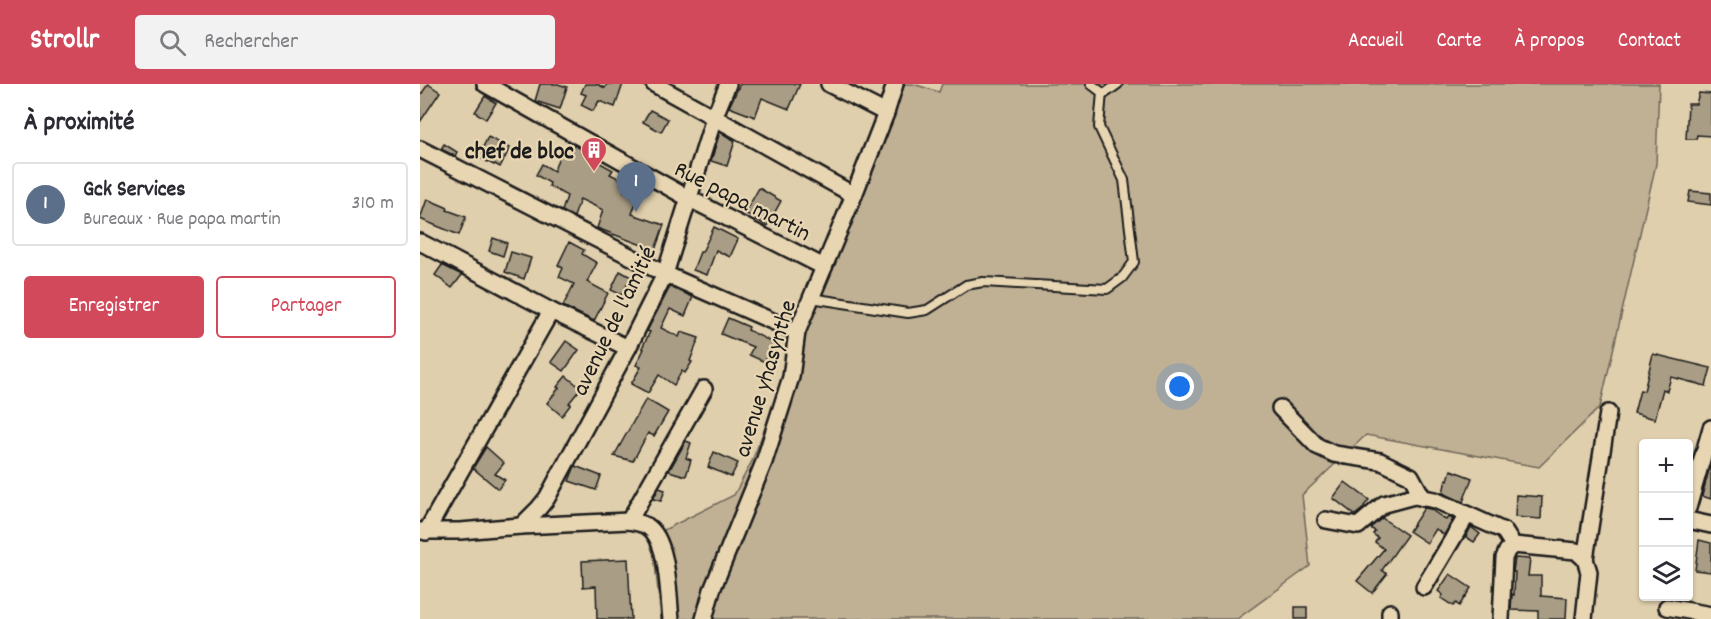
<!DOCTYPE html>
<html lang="fr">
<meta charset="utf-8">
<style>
body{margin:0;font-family:Dekko,sans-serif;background:#f2f2f3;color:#2b2b33}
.controls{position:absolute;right:18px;bottom:18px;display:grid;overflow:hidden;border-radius:6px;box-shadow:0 2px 4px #0004}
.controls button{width:54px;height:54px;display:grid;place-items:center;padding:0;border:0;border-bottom:2px solid #e1e1e2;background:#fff;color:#2b2b33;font:30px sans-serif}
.you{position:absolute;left:760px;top:303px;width:21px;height:21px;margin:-15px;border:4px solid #fff;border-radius:50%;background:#1a73e8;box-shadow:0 0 0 9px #1a73e833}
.badge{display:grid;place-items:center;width:39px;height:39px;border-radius:50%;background:#d1495b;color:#fff;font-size:20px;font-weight:700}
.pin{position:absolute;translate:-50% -50px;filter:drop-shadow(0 2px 3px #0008)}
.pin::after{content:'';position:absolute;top:32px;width:21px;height:18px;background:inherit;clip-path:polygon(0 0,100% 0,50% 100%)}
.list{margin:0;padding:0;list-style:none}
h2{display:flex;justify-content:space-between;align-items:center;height:78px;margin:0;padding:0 24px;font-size:26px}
h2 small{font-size:20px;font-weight:400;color:#7c7c81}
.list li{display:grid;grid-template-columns:39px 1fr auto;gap:18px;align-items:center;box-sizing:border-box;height:84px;margin:0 12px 12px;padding:0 12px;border:2px solid #e1e1e2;border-radius:6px}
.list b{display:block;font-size:22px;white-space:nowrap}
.list p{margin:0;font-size:20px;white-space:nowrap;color:#7c7c81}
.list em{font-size:20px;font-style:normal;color:#7c7c81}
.actions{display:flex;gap:12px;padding:18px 24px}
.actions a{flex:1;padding:14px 0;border:2px solid #d1495b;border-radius:6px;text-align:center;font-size:21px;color:#d1495b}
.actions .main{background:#d1495b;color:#fff}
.icon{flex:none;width:33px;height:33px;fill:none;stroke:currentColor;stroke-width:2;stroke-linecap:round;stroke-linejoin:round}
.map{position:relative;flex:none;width:1291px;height:535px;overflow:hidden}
header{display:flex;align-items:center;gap:36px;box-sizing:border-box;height:84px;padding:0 30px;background:#d1495b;color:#fff}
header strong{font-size:28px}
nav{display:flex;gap:33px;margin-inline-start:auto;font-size:21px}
.search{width:420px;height:54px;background:#f2f2f3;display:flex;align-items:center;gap:15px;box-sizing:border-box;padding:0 21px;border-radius:6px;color:#7c7c81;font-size:22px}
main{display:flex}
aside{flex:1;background:#fff}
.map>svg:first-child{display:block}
.green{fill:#c0b195;stroke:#6e6658;stroke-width:1.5}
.building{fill:#a99d85;stroke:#1c1c1c;stroke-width:1.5}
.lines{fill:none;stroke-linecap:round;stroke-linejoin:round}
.lane-casing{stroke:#1c1c1c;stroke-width:12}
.street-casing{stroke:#1c1c1c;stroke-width:20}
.lane{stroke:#e8d6b3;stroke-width:8}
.street{stroke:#e8d6b3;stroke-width:15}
.labels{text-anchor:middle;stroke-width:4.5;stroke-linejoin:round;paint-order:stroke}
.poi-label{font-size:24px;font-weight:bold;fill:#1c1c1c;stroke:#e8d6b3;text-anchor:end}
.street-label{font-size:24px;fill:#1c1c1c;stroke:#e8d6b3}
</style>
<header>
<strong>Strollr</strong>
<div class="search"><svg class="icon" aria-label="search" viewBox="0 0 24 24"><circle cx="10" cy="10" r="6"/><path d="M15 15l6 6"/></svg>Rechercher</div>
<nav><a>Accueil</a><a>Carte</a><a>À propos</a><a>Contact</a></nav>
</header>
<main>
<aside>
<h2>À proximité<small></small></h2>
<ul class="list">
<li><span class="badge" style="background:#5c6f8a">1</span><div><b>Gck Services</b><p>Bureaux · Rue papa martin</p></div><em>310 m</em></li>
</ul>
<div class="actions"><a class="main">Enregistrer</a><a>Partager</a></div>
</aside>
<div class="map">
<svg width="1291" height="535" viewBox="0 0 1291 535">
<rect width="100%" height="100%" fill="#e0cfad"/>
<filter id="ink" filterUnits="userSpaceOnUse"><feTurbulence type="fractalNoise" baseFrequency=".0167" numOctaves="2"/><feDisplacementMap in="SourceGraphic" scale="12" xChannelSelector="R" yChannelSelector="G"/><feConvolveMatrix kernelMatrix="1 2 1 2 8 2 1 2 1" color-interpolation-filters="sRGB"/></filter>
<g filter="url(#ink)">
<polygon class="green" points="469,0 493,0 519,8 522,0 1239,0 1236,80 1180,323 1119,383 946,351 882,411 890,482 817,535 241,535 232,452 314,411 332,377 377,262 380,221"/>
<g class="building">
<polygon points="8,0 20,8 0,38 0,12"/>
<polygon points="120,0 138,0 147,3 140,25 115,17"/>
<polygon points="165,0 177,0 185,4 187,0 203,0 195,23 179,17 173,27 161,21 166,11 161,9"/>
<polygon points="320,0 380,0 369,25 342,14 335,33 309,23"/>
<polygon points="1279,9 1291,10 1291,52 1277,51 1276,55 1266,55 1268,20 1276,20"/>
<polygon points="65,12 76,19 66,35 55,28"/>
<polygon points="230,26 248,35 241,48 223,38"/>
<polygon points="300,48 315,57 307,82 291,77"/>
<polygon points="68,53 90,64 80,83 75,80 74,81 58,73"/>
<polygon points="24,60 37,68 35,72 21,65"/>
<polygon points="154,61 163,66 162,69 193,86 190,90 208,99 204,107 218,112 212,130 244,141 235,166 177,144 183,126 160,115 154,133 142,127 147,112 129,102 130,99 116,91 122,80 134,87 141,66 151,70"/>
<polygon points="339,104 361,117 347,142 325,129"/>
<polygon points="1270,107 1291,109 1291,121 1268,118"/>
<polygon points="7,115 28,124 27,126 46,133 39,151 0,135"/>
<polygon points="294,143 318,155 310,173 296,166 287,191 273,186 280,168 282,168"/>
<polygon points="73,154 87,159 83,172 69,167"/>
<polygon points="149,158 164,166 162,170 177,179 167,198 188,209 174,237 143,222 154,200 139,193 143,184 138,181"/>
<polygon points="91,168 111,174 104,195 85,188"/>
<polygon points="22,181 42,191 32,204 15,191"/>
<polygon points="200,187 211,193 202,211 191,206"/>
<polygon points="250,203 273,213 265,232 250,225 241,244 259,253 261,248 279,254 270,277 272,278 265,289 262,287 254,301 239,291 228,309 211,300 221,283 216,281 224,265 222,264 230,248 227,247"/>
<polygon points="308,234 329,243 328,246 356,260 351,272 348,270 345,278 329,271 333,263 301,250"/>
<polygon points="146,257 159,266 144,287 131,278"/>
<polygon points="1233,270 1291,284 1286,302 1251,293 1247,307 1243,305 1235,335 1214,329 1220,306 1224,307"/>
<polygon points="146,292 161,304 149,319 151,320 142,332 127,319 139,304 137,303"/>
<polygon points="226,315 248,328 234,352 228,349 213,377 194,372"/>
<polygon points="266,357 271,359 266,374 271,376 266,392 249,387"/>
<polygon points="66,363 84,379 75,390 85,396 78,405 53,384"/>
<polygon points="294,368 318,379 311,393 288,383"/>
<polygon points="155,382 181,392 176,406 149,397"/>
<polygon points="1290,382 1291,382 1291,415 1282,412"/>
<polygon points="1031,386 1052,394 1043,418 1023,409 1026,395 1028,396"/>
<polygon points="925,398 949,416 944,422 945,423 935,431 913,414"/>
<polygon points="239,404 245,406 241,417 233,415"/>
<polygon points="1096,411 1122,413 1121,435 1095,433"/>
<polygon points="1004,424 1010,425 1026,436 1028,433 1033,435 1024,451 1016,445 1007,459 989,447"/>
<polygon points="962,434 987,451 962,486 967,490 952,509 937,497 964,465 955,458 958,454 953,450 955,447 950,444"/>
<polygon points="1051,443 1060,450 1054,458 1046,453"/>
<polygon points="1279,456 1291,459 1291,488 1275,486"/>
<polygon points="1095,474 1110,475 1108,492 1121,492 1121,512 1147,514 1146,535 1118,535 1118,527 1091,526 1092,510 1094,511 1095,488 1093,488"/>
<polygon points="208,475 211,535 177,535 176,502 163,503 162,477"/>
<polygon points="1030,490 1051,504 1039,522 1036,519 1033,522 1021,514 1023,511 1018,507"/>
<rect x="875" y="523" width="12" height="12"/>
</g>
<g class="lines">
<defs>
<g id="lane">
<polyline points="671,0 684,10 698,0"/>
<polyline points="391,214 488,229 507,226 546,201 563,198 687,205 702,194 714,178 704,96 679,43 682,8"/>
</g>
<g id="street">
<polyline points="65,0 268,114 404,183"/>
<polyline points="234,0 434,111"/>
<polyline points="409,0 466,29"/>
<polyline points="0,65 245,190 377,248"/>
<polyline points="0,158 131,227 208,264"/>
<polyline points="860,324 897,362 914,370 960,377 991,392 1003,414"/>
<polyline points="1268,424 1291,344"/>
<polyline points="906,436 938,442 964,420 994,412 1015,416 1084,447 1093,461"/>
<polyline points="1268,436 1291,441"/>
<polyline points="209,437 284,305"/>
<polyline points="101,442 119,424 127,414 208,264 245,190 294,34 308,0"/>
<path d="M0 447H40L101 442 209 437C215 438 221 439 227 442 249 456 248 511 251 535"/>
<polyline points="6,448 131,227"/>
<polyline points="1165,475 1188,329"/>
<polyline points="1004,503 1047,431"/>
<polyline points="1247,523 1291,531"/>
<polyline points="970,528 970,535"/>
<polyline points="284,535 292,506 344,378 371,293 377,248 434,111 466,29 475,0"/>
<polyline points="1081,535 1084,474 1087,467 1093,461 1156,467 1165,475 1169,488 1164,535"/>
</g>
</defs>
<use href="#lane" class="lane-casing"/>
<use href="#street" class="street-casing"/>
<use href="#lane" class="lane"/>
<use href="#street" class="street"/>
</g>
</g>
<defs>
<symbol id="building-pin" viewBox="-11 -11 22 30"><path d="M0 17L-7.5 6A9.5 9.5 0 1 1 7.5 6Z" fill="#d1495b" stroke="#e8d6b3"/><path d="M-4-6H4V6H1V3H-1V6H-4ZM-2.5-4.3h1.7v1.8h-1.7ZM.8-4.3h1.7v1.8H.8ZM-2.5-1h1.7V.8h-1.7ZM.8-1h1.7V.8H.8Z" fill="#fff"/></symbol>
</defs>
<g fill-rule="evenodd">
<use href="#building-pin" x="159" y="51" width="30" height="40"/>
</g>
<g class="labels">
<g class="poi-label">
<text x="154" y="74">chef de bloc</text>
</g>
<g class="street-label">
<text transform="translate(323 116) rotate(27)" y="8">Rue papa martin</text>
<text transform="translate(193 236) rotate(-64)" y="8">avenue de l'amitié</text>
<text transform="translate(344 294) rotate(-73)" y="8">avenue yhasynthe</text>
</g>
</g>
</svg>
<div class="controls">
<button>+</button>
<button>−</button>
<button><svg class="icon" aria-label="layers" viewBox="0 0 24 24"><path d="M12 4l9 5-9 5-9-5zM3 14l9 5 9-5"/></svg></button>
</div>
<div class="you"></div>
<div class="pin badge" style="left:216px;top:128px;background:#5c6f8a">1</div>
</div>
</main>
